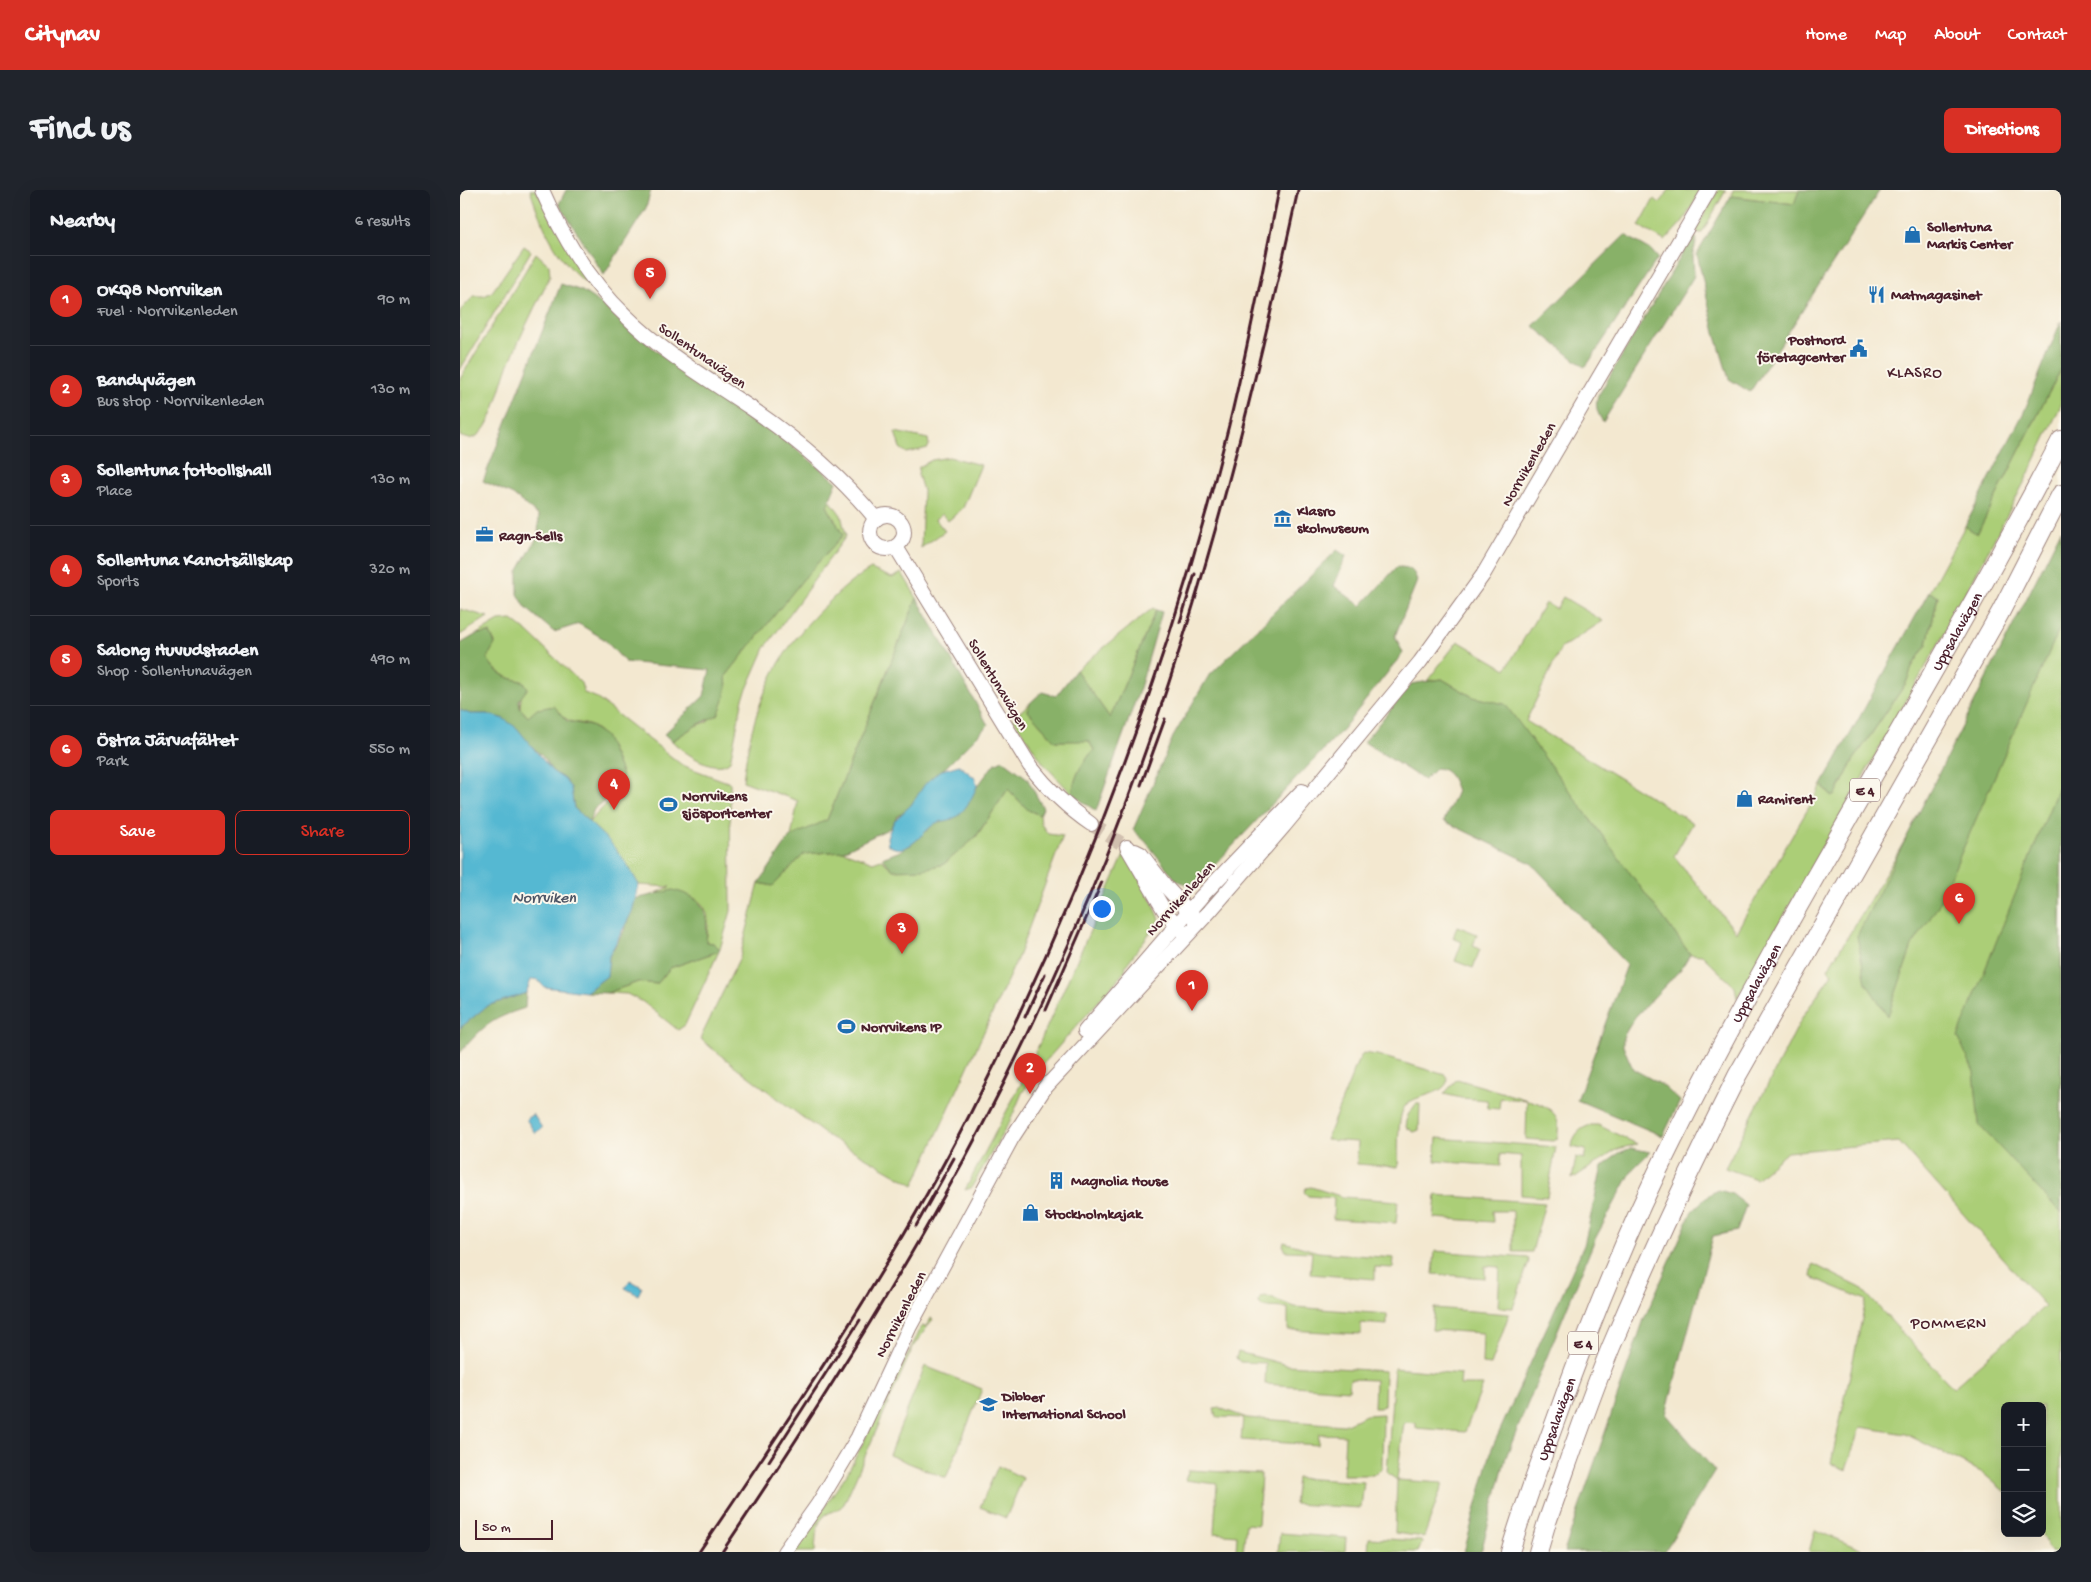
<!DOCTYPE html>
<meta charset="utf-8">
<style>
body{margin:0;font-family:"Gochi Hand",sans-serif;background:#20242c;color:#f1f3f6}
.controls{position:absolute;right:15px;bottom:15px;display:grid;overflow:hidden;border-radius:8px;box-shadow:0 5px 20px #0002}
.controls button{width:45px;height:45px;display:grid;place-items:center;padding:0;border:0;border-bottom:1px solid #363941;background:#171b24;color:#f1f3f6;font:25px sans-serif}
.scale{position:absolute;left:15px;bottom:12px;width:78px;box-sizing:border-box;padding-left:5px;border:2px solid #4a1f2b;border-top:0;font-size:14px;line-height:18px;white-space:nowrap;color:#4a1f2b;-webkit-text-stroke:4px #fbf7ec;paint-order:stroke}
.you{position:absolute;left:641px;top:718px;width:18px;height:18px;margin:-12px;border:4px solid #fff;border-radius:50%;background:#1a73e8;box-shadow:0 0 0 8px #1a73e833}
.badge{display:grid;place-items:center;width:32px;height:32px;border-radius:50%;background:#d93025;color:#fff;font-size:16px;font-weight:700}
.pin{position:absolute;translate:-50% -41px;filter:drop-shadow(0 1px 2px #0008)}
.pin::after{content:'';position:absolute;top:26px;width:18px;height:15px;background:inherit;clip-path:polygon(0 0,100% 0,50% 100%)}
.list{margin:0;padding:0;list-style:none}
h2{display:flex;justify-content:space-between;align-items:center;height:65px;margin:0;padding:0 20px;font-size:21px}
h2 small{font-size:16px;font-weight:400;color:#9ea1a6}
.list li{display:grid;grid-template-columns:32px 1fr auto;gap:15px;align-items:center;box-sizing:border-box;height:90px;padding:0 20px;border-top:1px solid #363941}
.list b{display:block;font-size:19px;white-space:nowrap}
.list p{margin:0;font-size:16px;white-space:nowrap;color:#9ea1a6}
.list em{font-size:16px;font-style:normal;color:#9ea1a6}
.actions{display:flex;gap:10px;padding:15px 20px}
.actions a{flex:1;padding:11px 0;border:1px solid #d93025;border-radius:8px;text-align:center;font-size:18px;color:#d93025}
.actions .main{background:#d93025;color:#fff}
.icon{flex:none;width:28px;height:28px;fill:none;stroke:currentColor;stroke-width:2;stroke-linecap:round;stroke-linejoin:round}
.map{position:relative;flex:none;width:1601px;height:1362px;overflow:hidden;border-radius:8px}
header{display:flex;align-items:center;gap:30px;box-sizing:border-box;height:70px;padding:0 25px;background:#d93025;color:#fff}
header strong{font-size:24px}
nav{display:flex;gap:28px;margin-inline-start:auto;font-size:18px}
.intro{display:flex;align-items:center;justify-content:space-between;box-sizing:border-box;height:120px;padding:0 30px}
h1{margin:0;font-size:35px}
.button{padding:12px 22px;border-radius:8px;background:#d93025;color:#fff;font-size:18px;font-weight:700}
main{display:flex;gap:30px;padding:0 30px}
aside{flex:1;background:#171b24;border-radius:8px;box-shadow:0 5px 20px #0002}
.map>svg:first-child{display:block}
.green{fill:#abce77;stroke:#7a7651}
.forest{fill:#88b168;stroke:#69684a}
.water{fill:#54b8d2;stroke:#4f6c7e}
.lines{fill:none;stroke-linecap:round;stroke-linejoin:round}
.secondary-tunnel{stroke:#d1c0af;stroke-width:14;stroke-dasharray:14 7;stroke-linecap:butt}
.secondary-casing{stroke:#9e847e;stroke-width:16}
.highway-casing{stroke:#9e847e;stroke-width:20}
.secondary{stroke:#fff;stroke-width:14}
.highway{stroke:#fff;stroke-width:18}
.rail{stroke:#4a1f2b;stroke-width:3}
.labels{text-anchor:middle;stroke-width:4;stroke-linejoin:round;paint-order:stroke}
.shield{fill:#fbf7ec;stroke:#7f6065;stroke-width:1}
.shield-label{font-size:14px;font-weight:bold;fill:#4a1f2b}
.poi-label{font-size:15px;font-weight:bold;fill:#4a1f2b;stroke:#fbf7ec;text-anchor:start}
.street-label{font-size:15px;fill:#4a1f2b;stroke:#fbf7ec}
.neighbourhood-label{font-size:16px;letter-spacing:1px;fill:#4a1f2b;stroke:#fbf7ec}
.water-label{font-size:16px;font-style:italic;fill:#4e5565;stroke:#fbf7ec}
</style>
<header>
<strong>Citynav</strong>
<nav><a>Home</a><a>Map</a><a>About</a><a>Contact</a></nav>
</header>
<div class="intro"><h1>Find us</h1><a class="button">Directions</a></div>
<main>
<aside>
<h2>Nearby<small>6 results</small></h2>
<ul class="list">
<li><span class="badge">1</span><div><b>OKQ8 Norrviken</b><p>Fuel · Norrvikenleden</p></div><em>90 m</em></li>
<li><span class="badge">2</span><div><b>Bandyvägen</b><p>Bus stop · Norrvikenleden</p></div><em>130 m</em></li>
<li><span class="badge">3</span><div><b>Sollentuna fotbollshall</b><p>Place</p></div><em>130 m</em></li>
<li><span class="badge">4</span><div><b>Sollentuna Kanotsällskap</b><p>Sports</p></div><em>320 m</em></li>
<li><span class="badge">5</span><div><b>Salong Huvudstaden</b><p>Shop · Sollentunavägen</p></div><em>490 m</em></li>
<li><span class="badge">6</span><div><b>Östra Järvafältet</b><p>Park</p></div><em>550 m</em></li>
</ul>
<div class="actions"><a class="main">Save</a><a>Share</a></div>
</aside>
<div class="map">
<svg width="1601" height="1362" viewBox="0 0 1601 1362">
<rect width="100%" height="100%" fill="#fbf7ec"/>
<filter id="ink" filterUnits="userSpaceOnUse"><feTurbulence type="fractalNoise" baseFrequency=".02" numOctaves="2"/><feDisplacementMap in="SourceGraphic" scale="10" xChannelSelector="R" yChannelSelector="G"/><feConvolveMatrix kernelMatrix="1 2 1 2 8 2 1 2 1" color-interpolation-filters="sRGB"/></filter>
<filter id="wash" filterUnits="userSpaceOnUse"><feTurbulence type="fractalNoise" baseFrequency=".0096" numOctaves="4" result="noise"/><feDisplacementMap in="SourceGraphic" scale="20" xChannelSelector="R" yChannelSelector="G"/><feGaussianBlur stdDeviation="1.12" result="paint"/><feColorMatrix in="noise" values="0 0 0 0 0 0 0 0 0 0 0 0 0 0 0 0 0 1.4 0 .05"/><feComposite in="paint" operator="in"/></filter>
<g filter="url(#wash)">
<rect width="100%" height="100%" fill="#f3e8d0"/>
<g class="green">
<path d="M70 0H76L134 99C99 74 83 40 70 0Z"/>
<polygon points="1209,0 1242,0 1223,31 1205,51 1179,36 1194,9 1200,13"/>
<polygon points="1258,0 1266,0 1242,43 1239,43 1236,39"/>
<polygon points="1273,0 1339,0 1335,14 1271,6"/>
<polygon points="64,56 71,61 0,180 0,121 14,106 24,106 32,102"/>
<path d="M76 63 89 75 90 86C76 115 61 144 49 174 41 192 34 234 18 245 12 250 6 249 0 246V189Z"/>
<polygon points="1601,179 1601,215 1567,287 1486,441 1277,808 1275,797 1242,765 1230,764 1045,515 1013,507 982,489 967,491 998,451 1046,479 1085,413 1096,419 1103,407 1143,431 1101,458 1066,531 1233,633 1214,666 1276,742 1362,595 1371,606 1379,599 1393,571 1446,493 1453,475 1467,454 1478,407 1469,402 1505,336 1517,344"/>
<polygon points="435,242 468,249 469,255 468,258 447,263 440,258"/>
<polygon points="489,267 521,275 503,318 488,331 482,324 475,329 485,341 461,358 463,301 458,284 459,277 472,270"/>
<path d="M370 310 381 325 386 346 305 458 283 508 270 571C255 585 223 562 212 551L235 536 247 532 267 497 266 486 345 386 383 345 367 316Z"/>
<path d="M1601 364V1362H1591L1581 1343 1582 1216H1545V1302L1523 1283 1446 1244 1400 1237 1386 1280 1371 1273 1406 1110 1351 1087 1353 1074 1401 1098 1493 1198 1585 1116 1439 952 1327 962 1296 989 1265 978 1343 826 1372 784 1368 779C1452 644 1527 505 1601 364Z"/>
<path d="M411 379 432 388 442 383 457 408 367 630 331 647 338 611 283 591C291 519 315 462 369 412 382 399 395 388 411 379Z"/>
<polygon points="693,418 696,420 650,528 616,480"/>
<polygon points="0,419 28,427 0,445"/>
<path d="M52 430 69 443 121 493 124 503 135 507 222 575 270 593 271 721 260 759 253 753 246 752C247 745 248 738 248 732 248 704 216 700 196 703L210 697 179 695C165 670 150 652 129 632L163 597C161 579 148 543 131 536 120 531 110 535 102 525L68 527 60 518 63 491C46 489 35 482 27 468L35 453 30 443 17 444 39 431Z"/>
<path d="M570 513 568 521 595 551 628 550 634 560C621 574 615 585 612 604L583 573 553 528Z"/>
<polygon points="548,599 568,620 580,625 581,634 588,644 603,646 558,767 454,995 366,945 255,861 242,850 241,847 280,767 299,693 313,696 344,664 383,661 413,672 421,669 433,680 482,675 516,647"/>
<polygon points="665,663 693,713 700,729 666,775 665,781 578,880 562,903 551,929 511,998 505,1000 563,890"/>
<polygon points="997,736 1017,744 1013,756 1020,759 1013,778 995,771 1002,752 993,748"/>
<polygon points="259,761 225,835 218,840 183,812 167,804 147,803 178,792 197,794 210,778"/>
<path d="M903 863 917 865 985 885 988 889C985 906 956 904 946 915 936 926 939 962 938 977L897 974 898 952 866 950 897 873Z"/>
<path d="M997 889 1078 913C1096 921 1101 929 1097 949L1094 951 1066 949 1067 910 1040 908 1039 919 1028 918 1027 910 1001 908 984 904Z"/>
<polygon points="956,914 960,914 959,940 954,942 946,937 948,925"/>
<path d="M1131 935H1138L1177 954 1158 959 1112 989 1116 967 1124 969 1126 960 1112 957C1113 945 1120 938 1131 935Z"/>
<polygon points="977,948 1096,957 1087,1007 1061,1005 1061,966 1040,964 1040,976 975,971"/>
<polygon points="851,997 883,1007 938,1011 936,1033 873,1029 874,1008 848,1006 844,1002 846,998"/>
<polygon points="976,1005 1085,1013 1072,1062 1053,1062 1053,1021 1032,1021 1033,1032 974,1028"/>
<polygon points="824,1052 858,1062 934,1068 933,1078 915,1077 915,1089 850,1084 852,1062 826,1061 823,1055"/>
<polygon points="975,1061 1068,1068 1069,1071 1053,1118 1038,1117 1040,1077 1025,1076 1025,1088 973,1084"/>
<polygon points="805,1106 835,1117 927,1124 927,1135 901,1133 901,1144 828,1140 828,1118 803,1117 799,1113 800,1108"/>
<polygon points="974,1118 1049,1124 1031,1175 1022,1174 1023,1143 972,1140"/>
<path d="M471 1128 473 1129 453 1157 384 1314C378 1321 374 1320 367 1324 355 1331 356 1350 355 1362H334L388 1282 462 1136 466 1137Z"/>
<polygon points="778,1162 827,1175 925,1181 924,1215 920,1218 914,1218 915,1190 890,1189 889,1200 805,1194 806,1173 780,1172 776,1168"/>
<polygon points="465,1176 522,1199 486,1288 429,1265"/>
<polygon points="934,1178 1001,1184 1000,1195 1023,1195 1005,1242 956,1238 956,1233 944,1232 937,1290 983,1293 964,1347 935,1343 937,1290 927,1283"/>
<polygon points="759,1218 787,1228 884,1235 906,1225 923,1224 922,1278 913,1285 883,1285 885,1245 859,1244 858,1255 781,1250 783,1228 756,1227 754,1219"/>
<polygon points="538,1276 563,1288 546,1328 520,1317"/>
<polygon points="729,1280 801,1284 798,1335 786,1334 783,1362 776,1362 777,1345 754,1343 757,1294 725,1290"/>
<polygon points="837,1288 904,1292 901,1318 834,1314"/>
<polygon points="1355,1340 1407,1362 1349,1362"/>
<polygon points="820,1343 886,1348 885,1362 818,1362"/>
<polygon points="909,1348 961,1351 962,1353 958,1362 908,1362"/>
</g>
<g class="forest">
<polygon points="106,0 191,0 186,18 144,85 99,14"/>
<polygon points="1339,0 1420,0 1290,202 1269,189 1255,143 1237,64 1271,6 1334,14"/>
<polygon points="1165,45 1191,60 1198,68 1127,175 1124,177 1073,136"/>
<path d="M1233 46 1237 49 1233 64 1234 86 1143 232C1137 223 1135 216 1138 206Z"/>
<path d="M101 94 122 101 143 115 199 163 306 235 377 292 367 316 383 345 345 387 266 486C268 501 264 512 258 525L235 536 212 551 204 544 244 506 250 480 165 472 144 449 119 434 94 442 66 418 58 404V382L78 346 79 326 53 305 23 291Z"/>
<polygon points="1601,131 1601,179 1517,344 1505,336 1564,222"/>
<polygon points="1601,340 1601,435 1478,716 1452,756 1428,826 1406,793 1397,746"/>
<path d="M877 360 886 366 874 396 901 416 937 377C949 377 954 379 957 391L935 446 943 463 882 540 734 697 716 690 686 652 673 640 713 547 748 487Z"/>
<polygon points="1469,402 1478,406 1467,454 1453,475 1446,493 1393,571 1375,606 1371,606 1362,595"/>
<polygon points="457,408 528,535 486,577 476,584 446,621 437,626 430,638 383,661 344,664 313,696 299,693 330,647 367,630"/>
<path d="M696 420 702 422 680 498 636 621 612 604C615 585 621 574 634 560L629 551H595L568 521 570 513 582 502 596 506 616 480 650 528Z"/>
<path d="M30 443 35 454 27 468C35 483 46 489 63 491L68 498 59 510 60 518 68 527 77 519 94 516 107 531 131 536 145 546 161 582 163 597 134 619 129 632 114 618 111 598 104 589 92 581 83 567 44 529 27 524H10L0 520V454L17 444Z"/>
<path d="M982 489 1013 507 1045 514 1230 764 1221 779 1175 827 1163 847V856L1173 879 1202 895 1220 911 1203 946 1117 910 1167 775 1071 673 984 631 997 601C993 589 989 579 976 578L964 590 904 552 951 494Z"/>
<polygon points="543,570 567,588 583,618 580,625 568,620 548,599 515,648 484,674 464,679 433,680 422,668 438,662 452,654 475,633 495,627 534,574"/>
<polygon points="1601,590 1601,1023 1519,935 1514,882 1498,847"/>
<path d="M213 700C245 708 249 721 246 752L253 753 260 759 259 761 210 778 197 794 178 792 147 803 126 802 147 786 149 766 164 741 175 709Z"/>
<path d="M66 803 65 818C31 829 24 835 0 863V838L27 816Z"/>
<polygon points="1171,958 1190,962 1173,979 1135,1049 1046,1267 1021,1362 1004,1362 1032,1258 1124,1055 1142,977 1159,963"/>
<polygon points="1259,1000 1272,1004 1286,1015 1277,1041 1253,1046 1206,1224 1255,1281 1204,1362 1104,1362 1184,1129 1232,1021 1250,1004"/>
</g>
<g class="water">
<polygon points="0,520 10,524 27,524 44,529 57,538 92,581 104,589 111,598 114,618 150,652 167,674 179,695 172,722 149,766 147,786 126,802 84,797 77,789 71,790 66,803 27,816 0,838"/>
<path d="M499 575 515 588 517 596C513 607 503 625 492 629 485 632 479 630 473 635 460 645 447 667 428 655L427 647 434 631 451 615 465 594 479 581Z"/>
<polygon points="73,924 82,938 75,943 66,929"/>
<polygon points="170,1090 182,1097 178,1105 165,1098"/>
</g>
</g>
<g filter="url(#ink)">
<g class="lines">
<polyline class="secondary-tunnel" points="631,634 667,657"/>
<defs>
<g id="secondary">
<path d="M82 0C102 46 129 91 166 126 203 163 248 189 291 218 338 250 380 285 416 329"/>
<circle cx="427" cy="342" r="17"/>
<path d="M436 357 570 576C588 599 606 617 631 634"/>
<polyline points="667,657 704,720 723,742"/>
<polyline points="675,661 681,664 707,698 735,728"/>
<polyline points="625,841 741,707 842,601"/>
<polyline points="584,899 750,721 824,636 960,472 1023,385 1249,0"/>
<polyline points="324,1362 358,1314 398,1247 449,1138 552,948 588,893"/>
</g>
<g id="highway">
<path id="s1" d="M1050 1362C1063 1318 1079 1275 1095 1232 1129 1136 1167 1041 1213 950 1332 711 1478 487 1601 250"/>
<path d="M1078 1362 1086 1335C1107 1276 1127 1215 1151 1157 1190 1065 1232 975 1277 886L1540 423 1601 304"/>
</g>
</defs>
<use href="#secondary" class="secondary-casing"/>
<use href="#highway" class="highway-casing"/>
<use href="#secondary" class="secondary"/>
<use href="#highway" class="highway"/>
<g class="rail">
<polyline points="720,432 735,384"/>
<polyline points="681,595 705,529"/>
<polyline points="586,820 642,692"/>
<polyline points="565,827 585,784"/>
<polyline points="456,1036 494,968"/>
<polyline points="309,1271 400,1130"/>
<path d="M239 1362C336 1219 432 1076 511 922 622 704 710 473 769 235 788 157 803 78 819 0"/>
<path d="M262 1362C340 1246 416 1128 484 1006 545 898 598 784 645 668 732 452 789 227 838 0"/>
</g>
</g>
</g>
<defs>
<symbol id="shop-bare" viewBox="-9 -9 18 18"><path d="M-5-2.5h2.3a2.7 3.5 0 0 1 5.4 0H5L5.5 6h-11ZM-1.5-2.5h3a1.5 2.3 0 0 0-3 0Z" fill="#1f6fb2" stroke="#fbf7ec" stroke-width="2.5" paint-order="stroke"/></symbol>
<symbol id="restaurant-bare" viewBox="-9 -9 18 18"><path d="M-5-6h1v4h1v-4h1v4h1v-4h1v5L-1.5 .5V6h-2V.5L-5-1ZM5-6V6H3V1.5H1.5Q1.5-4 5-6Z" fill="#1f6fb2" stroke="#fbf7ec" stroke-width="2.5" paint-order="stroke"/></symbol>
<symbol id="civic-bare" viewBox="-9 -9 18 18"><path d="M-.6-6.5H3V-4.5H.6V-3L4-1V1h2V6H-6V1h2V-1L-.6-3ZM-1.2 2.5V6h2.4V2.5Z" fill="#1f6fb2" stroke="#fbf7ec" stroke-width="2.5" paint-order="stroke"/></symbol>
<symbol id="museum-bare" viewBox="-9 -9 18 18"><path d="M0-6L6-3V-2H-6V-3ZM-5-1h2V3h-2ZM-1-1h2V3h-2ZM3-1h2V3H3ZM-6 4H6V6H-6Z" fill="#1f6fb2" stroke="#fbf7ec" stroke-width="2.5" paint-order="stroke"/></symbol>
<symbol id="office-bare" viewBox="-9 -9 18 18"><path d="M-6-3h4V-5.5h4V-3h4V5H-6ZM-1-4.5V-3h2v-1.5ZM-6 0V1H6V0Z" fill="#1f6fb2" stroke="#fbf7ec" stroke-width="2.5" paint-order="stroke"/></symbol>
<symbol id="stadium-bare" viewBox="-9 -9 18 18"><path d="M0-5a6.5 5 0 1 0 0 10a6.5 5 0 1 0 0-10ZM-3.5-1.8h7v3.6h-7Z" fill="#1f6fb2" stroke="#fbf7ec" stroke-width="2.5" paint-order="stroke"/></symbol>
<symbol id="building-bare" viewBox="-9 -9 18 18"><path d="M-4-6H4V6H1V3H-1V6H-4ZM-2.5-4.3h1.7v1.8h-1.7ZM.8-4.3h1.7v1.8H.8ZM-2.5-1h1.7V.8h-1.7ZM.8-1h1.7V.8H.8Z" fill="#1f6fb2" stroke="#fbf7ec" stroke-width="2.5" paint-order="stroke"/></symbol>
<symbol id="school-bare" viewBox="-9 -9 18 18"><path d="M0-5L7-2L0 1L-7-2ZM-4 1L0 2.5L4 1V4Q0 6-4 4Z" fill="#1f6fb2" stroke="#fbf7ec" stroke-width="2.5" paint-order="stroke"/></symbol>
</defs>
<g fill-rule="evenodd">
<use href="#shop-bare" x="1440" y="32" width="25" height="25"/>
<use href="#restaurant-bare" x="1404" y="92" width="25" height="25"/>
<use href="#civic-bare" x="1386" y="146" width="25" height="25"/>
<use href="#museum-bare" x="810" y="316" width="25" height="25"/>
<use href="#office-bare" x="12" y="332" width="25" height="25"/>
<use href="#shop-bare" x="1272" y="596" width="25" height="25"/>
<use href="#stadium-bare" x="196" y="602" width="25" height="25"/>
<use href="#stadium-bare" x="374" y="824" width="25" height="25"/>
<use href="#building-bare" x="584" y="978" width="25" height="25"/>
<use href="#shop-bare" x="558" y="1010" width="25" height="25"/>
<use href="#school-bare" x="516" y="1202" width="25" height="25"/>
</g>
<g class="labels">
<g class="shield">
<rect x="1390" y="588.5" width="30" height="23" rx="4"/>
<rect x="1108" y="1141.5" width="30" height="23" rx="4"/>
</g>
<g class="shield-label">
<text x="1405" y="605">E 4</text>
<text x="1123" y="1158">E 4</text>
</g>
<g class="poi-label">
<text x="1467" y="41">Sollentuna<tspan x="1467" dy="17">Markis Center</tspan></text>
<text x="1431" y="109">Matmagasinet</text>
<text x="1385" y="154" text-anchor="end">Postnord<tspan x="1385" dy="17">företagcenter</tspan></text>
<text x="837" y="325">Klasro<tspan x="837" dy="17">skolmuseum</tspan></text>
<text x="39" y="350">Ragn-Sells</text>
<text x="222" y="610">Norrvikens<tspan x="222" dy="17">sjösportcenter</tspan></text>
<text x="1298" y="613">Ramirent</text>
<text x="401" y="841">Norrvikens IP</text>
<text x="611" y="995">Magnolia House</text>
<text x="585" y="1028">Stockholmkajak</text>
<text x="542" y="1211">Dibber<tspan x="542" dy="17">International School</tspan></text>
</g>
<g class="street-label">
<text transform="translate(243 165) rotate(35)" y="5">Sollentunavägen</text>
<text transform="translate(1068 274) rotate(-60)" y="5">Norrvikenleden</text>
<text dy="5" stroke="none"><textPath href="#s1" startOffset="1026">Uppsalavägen</textPath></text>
<text transform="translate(539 494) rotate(59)" y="5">Sollentunavägen</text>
<text transform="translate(720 708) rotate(-48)" y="5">Norrvikenleden</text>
<text dy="5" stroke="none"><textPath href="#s1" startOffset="621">Uppsalavägen</textPath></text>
<text transform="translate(440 1124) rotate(-63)" y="5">Norrvikenleden</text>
<text dy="5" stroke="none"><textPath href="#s1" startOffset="141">Uppsalavägen</textPath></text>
</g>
<g class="neighbourhood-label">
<text x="1455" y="187">KLASRO</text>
<text x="1489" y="1138">POMMERN</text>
</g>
<g class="water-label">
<text x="84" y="712">Norrviken</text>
</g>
</g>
</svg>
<div class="controls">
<button>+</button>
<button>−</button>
<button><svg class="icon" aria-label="layers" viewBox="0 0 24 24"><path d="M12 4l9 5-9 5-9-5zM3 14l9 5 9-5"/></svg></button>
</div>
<div class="scale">50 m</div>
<div class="you"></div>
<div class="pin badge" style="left:732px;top:821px">1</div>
<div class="pin badge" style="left:570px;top:904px">2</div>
<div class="pin badge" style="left:442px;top:764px">3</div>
<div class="pin badge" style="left:154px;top:620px">4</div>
<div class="pin badge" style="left:190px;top:109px">5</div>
<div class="pin badge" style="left:1499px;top:734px">6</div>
</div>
</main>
